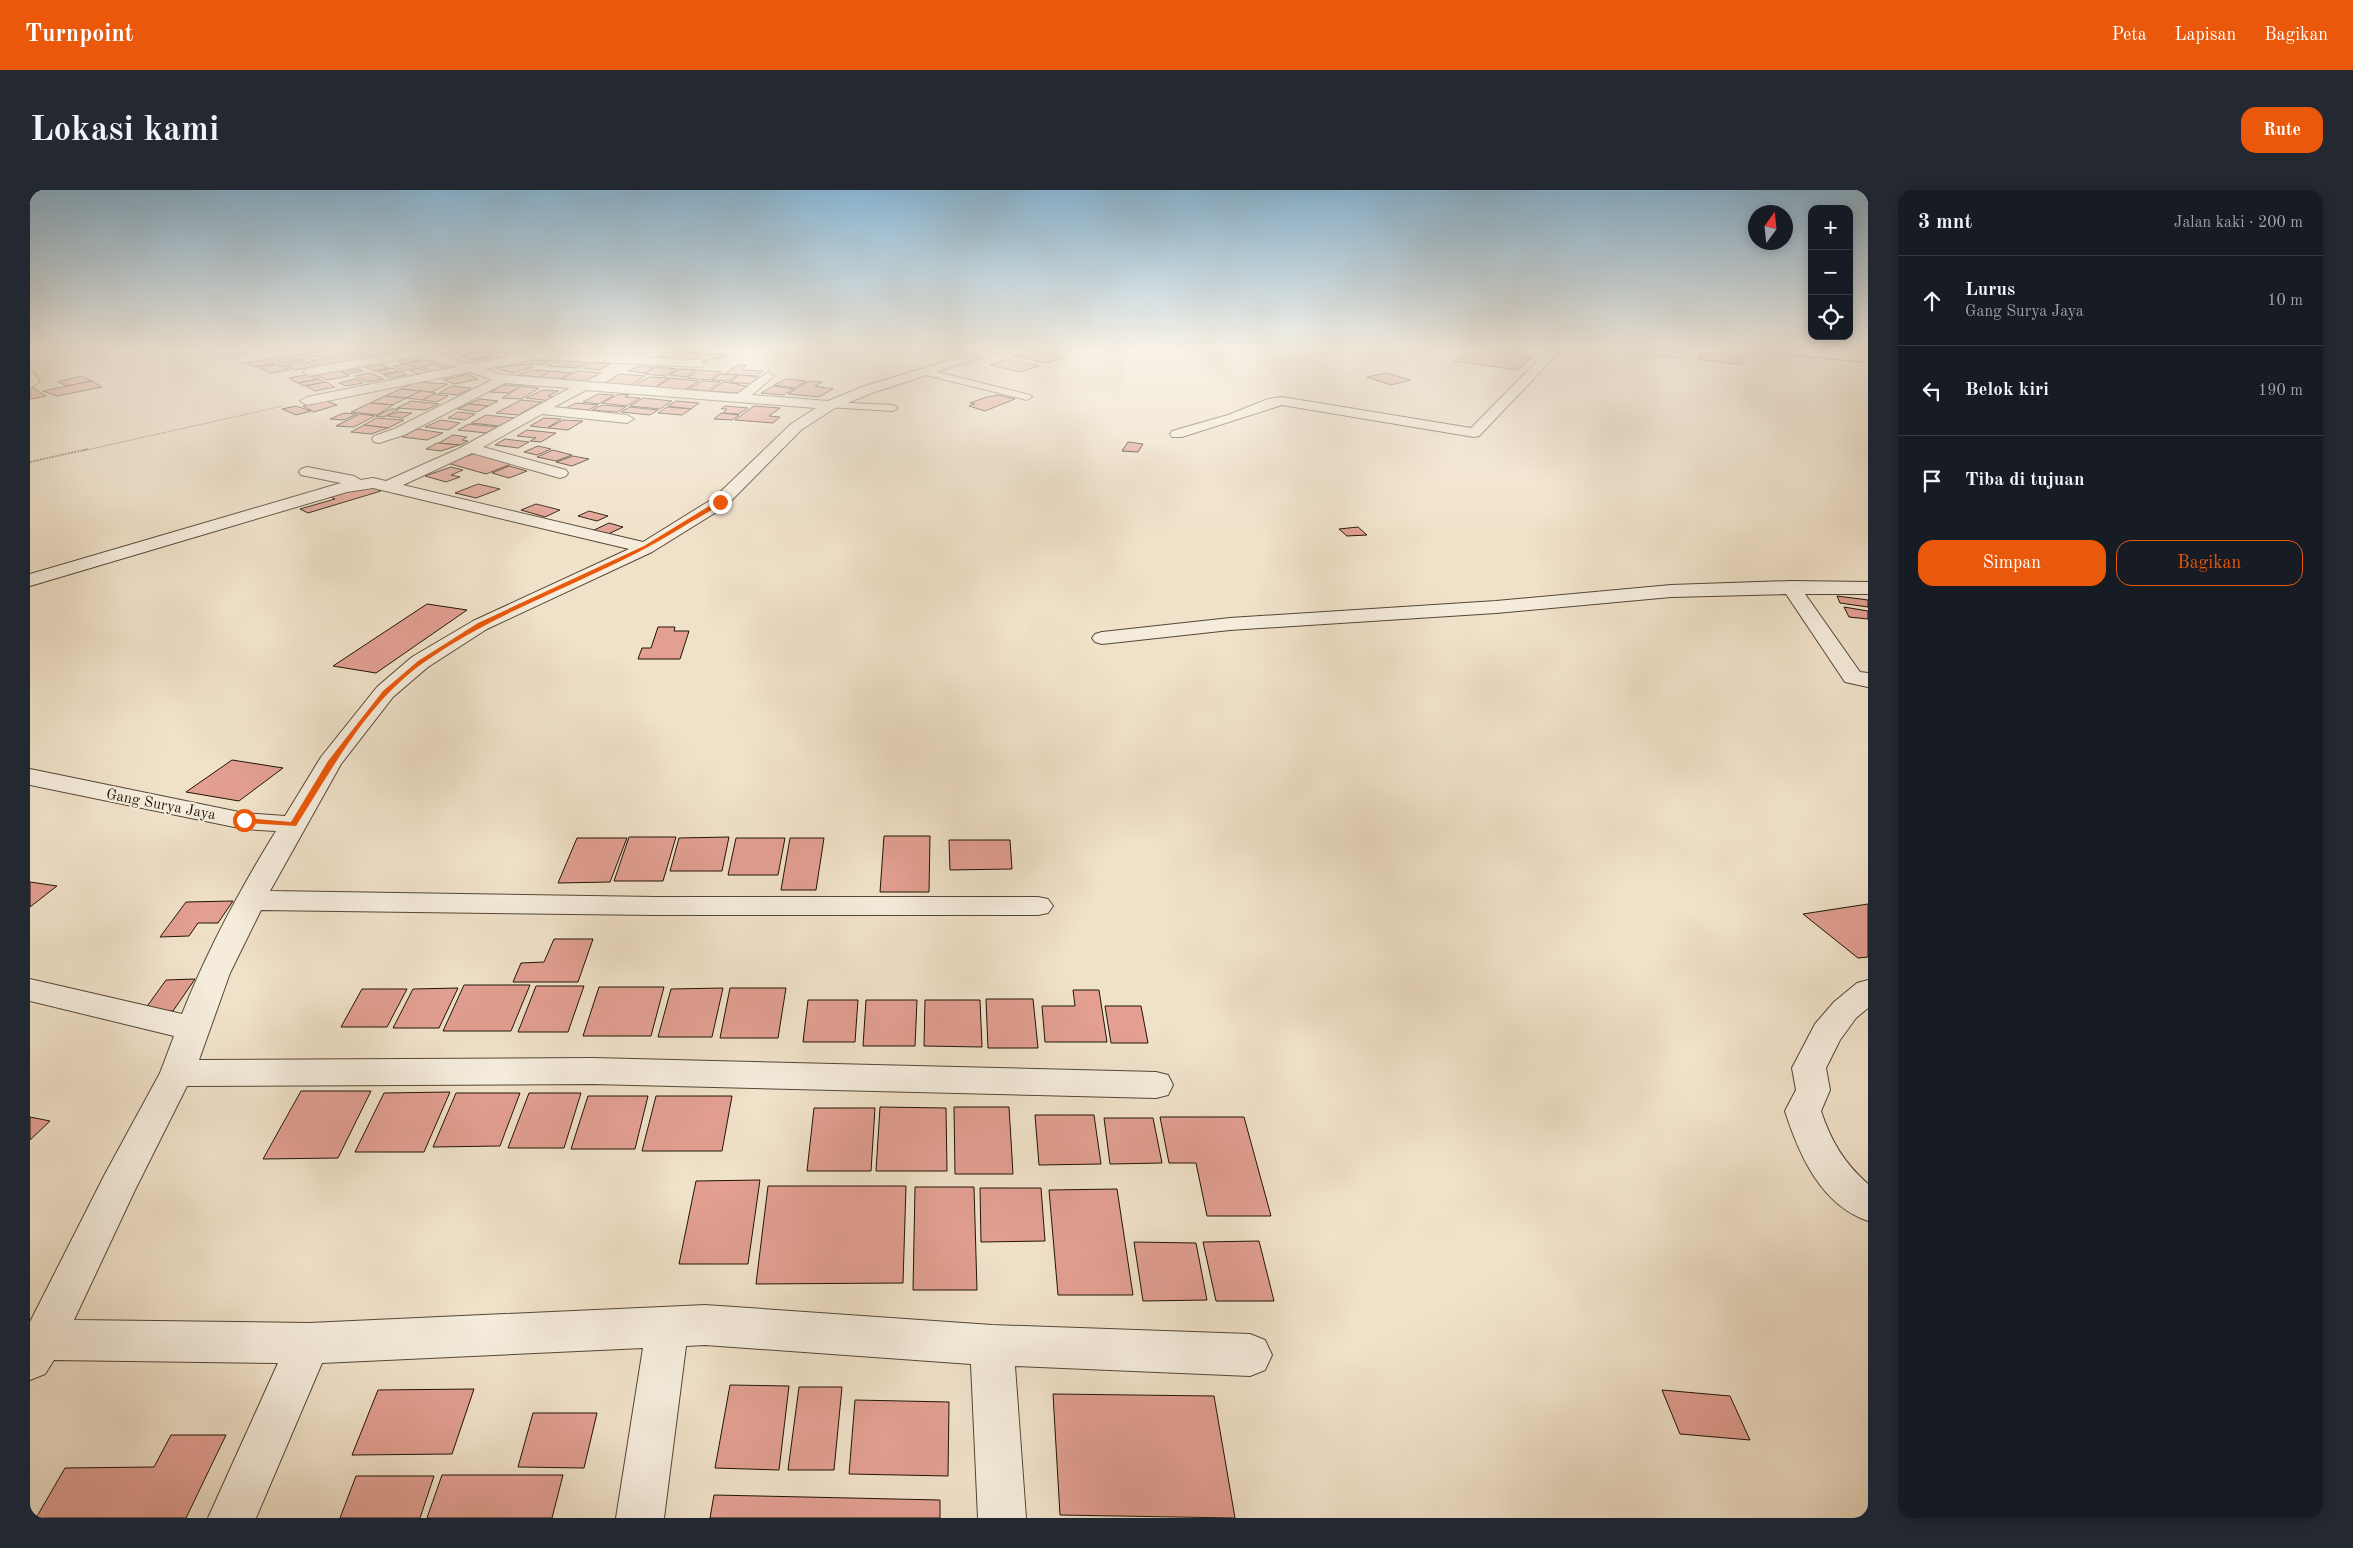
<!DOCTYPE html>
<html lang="id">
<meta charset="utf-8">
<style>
body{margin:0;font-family:"Old Standard TT",serif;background:#242831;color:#f1f3f6}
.controls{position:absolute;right:15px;top:15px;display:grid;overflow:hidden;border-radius:10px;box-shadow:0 2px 12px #0003}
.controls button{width:45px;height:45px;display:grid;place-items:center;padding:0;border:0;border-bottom:1px solid #363941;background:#171b24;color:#f1f3f6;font:25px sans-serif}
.compass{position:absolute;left:1718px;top:15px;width:45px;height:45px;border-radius:50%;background:#171b24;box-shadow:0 2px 12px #0003;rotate:15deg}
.stop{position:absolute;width:15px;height:15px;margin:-11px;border:4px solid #ea580c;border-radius:50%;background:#fff}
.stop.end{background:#ea580c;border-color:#fff;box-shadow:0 1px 5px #0008}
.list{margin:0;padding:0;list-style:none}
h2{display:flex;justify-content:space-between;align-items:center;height:65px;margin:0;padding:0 20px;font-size:21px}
h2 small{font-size:16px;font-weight:400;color:#9ea1a6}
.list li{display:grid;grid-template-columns:32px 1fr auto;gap:15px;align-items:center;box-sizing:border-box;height:90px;padding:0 20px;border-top:1px solid #363941}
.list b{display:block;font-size:19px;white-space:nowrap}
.list p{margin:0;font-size:16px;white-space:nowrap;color:#9ea1a6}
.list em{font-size:16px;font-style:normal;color:#9ea1a6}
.actions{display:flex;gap:10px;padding:15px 20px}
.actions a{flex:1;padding:11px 0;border:1px solid #ea580c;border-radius:15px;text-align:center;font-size:18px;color:#ea580c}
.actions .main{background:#ea580c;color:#fff}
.icon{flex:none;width:28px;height:28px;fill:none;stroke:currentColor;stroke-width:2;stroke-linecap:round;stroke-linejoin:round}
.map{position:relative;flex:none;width:1838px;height:1328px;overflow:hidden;border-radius:15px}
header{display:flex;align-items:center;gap:30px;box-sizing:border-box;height:70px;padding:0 25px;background:#ea580c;color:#fff}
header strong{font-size:24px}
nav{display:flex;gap:28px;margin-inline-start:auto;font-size:18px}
.intro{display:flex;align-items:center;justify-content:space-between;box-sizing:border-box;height:120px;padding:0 30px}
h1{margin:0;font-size:35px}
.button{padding:12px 22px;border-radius:15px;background:#ea580c;color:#fff;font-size:18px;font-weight:700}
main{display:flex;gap:30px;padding:0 30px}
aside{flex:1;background:#171b24;border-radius:15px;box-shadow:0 2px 12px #0003}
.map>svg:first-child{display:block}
.building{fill:#e29f92;stroke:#201405}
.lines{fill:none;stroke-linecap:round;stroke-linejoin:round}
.lane-casing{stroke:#544736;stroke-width:2}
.street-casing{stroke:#544736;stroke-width:2}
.primary-casing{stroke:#201405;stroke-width:2}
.path-far1{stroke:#201405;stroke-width:1;stroke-dasharray:0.5 1;stroke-linecap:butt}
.path{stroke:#201405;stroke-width:2;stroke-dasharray:0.5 1;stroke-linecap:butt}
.lane{fill:#f5ecdc;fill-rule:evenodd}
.street{fill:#f5ecdc;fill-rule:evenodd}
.primary{fill:#f0e1c9;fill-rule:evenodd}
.route{fill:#ea580c}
.labels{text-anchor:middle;stroke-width:4.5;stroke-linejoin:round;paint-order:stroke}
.street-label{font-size:15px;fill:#201405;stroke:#f5ecdc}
</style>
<header>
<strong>Turnpoint</strong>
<nav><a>Peta</a><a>Lapisan</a><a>Bagikan</a></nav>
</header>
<div class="intro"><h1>Lokasi kami</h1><a class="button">Rute</a></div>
<main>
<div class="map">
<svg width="1838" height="1328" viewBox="0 0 1838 1328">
<rect width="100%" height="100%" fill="#f0e1c9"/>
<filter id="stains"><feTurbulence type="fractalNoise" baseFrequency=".004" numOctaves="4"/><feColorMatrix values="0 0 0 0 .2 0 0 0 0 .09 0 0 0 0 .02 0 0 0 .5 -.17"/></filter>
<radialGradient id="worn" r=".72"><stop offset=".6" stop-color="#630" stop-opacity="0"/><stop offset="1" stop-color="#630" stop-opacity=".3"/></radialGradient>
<g class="building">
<polygon points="298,159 316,159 321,162 300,165 291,161"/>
<polygon points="354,159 363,163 342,167 334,163"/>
<polygon points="435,159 446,159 451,162 431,166 422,162"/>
<polygon points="462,159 481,159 482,160 462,163 455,161"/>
<polygon points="489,159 498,162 479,166 471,163"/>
<polygon points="552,159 560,159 570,160 560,165 542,164"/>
<polygon points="643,159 677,159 671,163 641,161"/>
<polygon points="1591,159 1649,162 1649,168 1591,162"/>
<polygon points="217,160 222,161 202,166 197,164"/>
<polygon points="575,160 595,161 586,167 565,165"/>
<polygon points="1002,160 1034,168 1017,173 985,166"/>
<polygon points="1439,160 1470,163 1502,167 1487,180 1424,171"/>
<polygon points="285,161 294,165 279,168 270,163"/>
<polygon points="597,161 613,163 603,168 587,167"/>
<polygon points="639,161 670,164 659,171 627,168"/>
<polygon points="454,162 461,165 440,170 433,166"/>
<polygon points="1671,162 1715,167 1712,175 1668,169"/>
<polygon points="327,163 337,168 318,171 307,166"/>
<polygon points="265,164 275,169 252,173 242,168"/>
<polygon points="674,164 698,165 693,169 683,168 677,172 662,171"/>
<polygon points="467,165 475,169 450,173 443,170"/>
<polygon points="301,167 312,172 291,176 281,171"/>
<polygon points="383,167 390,170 373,174 366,170"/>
<polygon points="233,168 244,173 224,177 214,171"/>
<polygon points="979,169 1009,176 990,182 960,175"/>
<polygon points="397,170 405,173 387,177 380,173"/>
<polygon points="508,170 521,171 510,175 498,174"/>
<polygon points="529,170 561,172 547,178 517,176"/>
<polygon points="275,171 285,176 265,180 254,175"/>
<polygon points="564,173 580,174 569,180 553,178"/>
<polygon points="248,174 259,180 240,183 229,177"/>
<polygon points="349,174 359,178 344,181 335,177"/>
<polygon points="377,174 386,178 373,181 364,176"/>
<polygon points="408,174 419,179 403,182 392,177"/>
<polygon points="493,174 503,177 482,183 465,178"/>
<polygon points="708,175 717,175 711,180 733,181 726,186 695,184"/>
<polygon points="608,176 624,177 614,183 598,181"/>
<polygon points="626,177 647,179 636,186 614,184"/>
<polygon points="363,178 369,181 354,184 347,181"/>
<polygon points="390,178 398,182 388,184 379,180"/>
<polygon points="328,179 333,181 317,184 312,182"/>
<polygon points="650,179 666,180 656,187 640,185"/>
<polygon points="501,180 521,181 510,187 488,185"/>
<polygon points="669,180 691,182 680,190 657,188"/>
<polygon points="309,181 319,186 296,190 286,185"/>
<polygon points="521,181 542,183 531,189 510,187"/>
<polygon points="547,181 571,183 555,191 531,189"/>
<polygon points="371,182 377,185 360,188 354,185"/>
<polygon points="341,183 353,189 337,192 325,186"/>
<polygon points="1357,183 1380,190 1361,195 1337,187"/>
<polygon points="280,184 288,189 267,193 259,188"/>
<polygon points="438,184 448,189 425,194 414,190"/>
<polygon points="589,184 615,186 601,195 575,193"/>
<polygon points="691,184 708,185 699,191 682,190"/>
<polygon points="709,185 729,187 720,194 700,192"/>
<polygon points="51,186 62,191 37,196 28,192"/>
<polygon points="619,187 639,188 625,197 605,195"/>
<polygon points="641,188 669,191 655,200 626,197"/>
<polygon points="289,189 294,192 273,196 269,193"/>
<polygon points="326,189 333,193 316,196 309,193"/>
<polygon points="756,189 776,191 765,198 744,195"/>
<polygon points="62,191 72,197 27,206 13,201"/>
<polygon points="672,191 690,192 677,201 659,199"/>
<polygon points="779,191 792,192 785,196 803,199 789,207 758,204"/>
<polygon points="296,192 305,197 285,201 276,196"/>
<polygon points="387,192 418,194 402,202 370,199"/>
<polygon points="693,192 709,194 707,195 717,196 707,203 680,201"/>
<polygon points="473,195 491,196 479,203 460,202"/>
<polygon points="0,196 16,206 0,209"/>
<polygon points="422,196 441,198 428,205 409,203"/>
<polygon points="491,196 509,198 491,209 472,208"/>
<polygon points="743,196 764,199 753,205 731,203"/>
<polygon points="370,199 391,201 376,208 355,206"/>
<polygon points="513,200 528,201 518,206 529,207 522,211 496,208"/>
<polygon points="391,201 406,203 393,210 376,208"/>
<polygon points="404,204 418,206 407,212 393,210"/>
<polygon points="568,204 584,205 569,214 553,212"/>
<polygon points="589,204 599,205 595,207 610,208 597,216 572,213"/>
<polygon points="968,205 985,209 955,221 939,216 945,214 940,213 957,207"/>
<polygon points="355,206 376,208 363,215 340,213"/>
<polygon points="613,208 642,211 630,219 600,216"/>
<polygon points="450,209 468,211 458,216 439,214"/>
<polygon points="294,210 307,215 284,222 273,216"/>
<polygon points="491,210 512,212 488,225 466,223"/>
<polygon points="381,211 409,214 395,220 367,218"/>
<polygon points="646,211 669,213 661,219 638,216"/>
<polygon points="340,213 363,215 347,225 321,222"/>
<polygon points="546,213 568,215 558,220 536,218"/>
<polygon points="439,214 458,216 447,222 428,219"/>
<polygon points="572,215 596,217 587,222 562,220"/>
<polygon points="266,216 281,221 266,225 252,219"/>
<polygon points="695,216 718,218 709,224 693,223 697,219 691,219"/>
<polygon points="724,216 750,218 739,226 750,227 743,233 705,230"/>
<polygon points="600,217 628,220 620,225 591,222"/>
<polygon points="637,217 661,219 652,225 628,223"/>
<polygon points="361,219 369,219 354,227 346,226"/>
<polygon points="368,222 382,223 372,228 357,226"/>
<polygon points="428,222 445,224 435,230 418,228"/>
<polygon points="314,223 327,224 314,230 300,229"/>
<polygon points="691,223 709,225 702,230 684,229"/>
<polygon points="330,224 345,226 324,237 306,236"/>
<polygon points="456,225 484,228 470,236 441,233"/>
<polygon points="346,228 374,230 358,238 334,235"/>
<polygon points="514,228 531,229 517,238 500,236"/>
<polygon points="411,230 430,233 418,240 395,237"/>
<polygon points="533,230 553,231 538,240 518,238"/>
<polygon points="439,234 467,237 456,243 428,240"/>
<polygon points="334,235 358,238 341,244 321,242"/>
<polygon points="387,239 413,243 397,250 372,247"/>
<polygon points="497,240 526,243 511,252 500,251 506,248 487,246"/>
<polygon points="423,245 437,247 432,250 438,251 430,255 409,253"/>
<polygon points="475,249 499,252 488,258 465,255"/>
<polygon points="1098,252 1113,254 1108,262 1092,261"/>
<polygon points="407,253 429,255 411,261 396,259"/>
<polygon points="508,256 521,259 507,265 494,262"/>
<polygon points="523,260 542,265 526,271 507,267"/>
<polygon points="446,263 484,273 456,284 417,273"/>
<polygon points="543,266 559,269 542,276 526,272"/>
<polygon points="479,276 497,281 479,288 462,283"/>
<polygon points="421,277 433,280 421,285 430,287 416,292 395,286"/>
<polygon points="335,294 351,301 278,323 270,319 305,309 298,306"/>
<polygon points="448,294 470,299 446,308 425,303"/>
<polygon points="506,314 530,320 515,327 491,320"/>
<polygon points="559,321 578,326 567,331 548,326"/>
<polygon points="579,333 593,337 574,346 560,342"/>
<polygon points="1328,337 1337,345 1317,346 1309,339"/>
<polygon points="1807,406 1838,410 1838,417 1810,413"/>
<polygon points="397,414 437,420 346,483 303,476"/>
<polygon points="1814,417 1838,421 1838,429 1819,427"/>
<polygon points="628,437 645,437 644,441 659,441 650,469 608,469 612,458 621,458"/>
<polygon points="202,570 253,578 209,611 156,602"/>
<polygon points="854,646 900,646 899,702 850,702"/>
<polygon points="599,647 646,647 633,691 584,691"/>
<polygon points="699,647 692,681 640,681 649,648"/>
<polygon points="547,648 597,648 580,692 528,693"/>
<polygon points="706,648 755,648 748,685 698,685"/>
<polygon points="760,648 794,648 786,700 751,700"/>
<polygon points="919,650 980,650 982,679 920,680"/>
<polygon points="0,692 27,696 0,717"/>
<polygon points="203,711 188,733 168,733 159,746 130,747 156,712"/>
<polygon points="1838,714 1838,767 1828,768 1773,724"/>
<polygon points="524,749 563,749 548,792 483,792 491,773 514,772"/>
<polygon points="165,789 143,821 113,822 136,790"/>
<polygon points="434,795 500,795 481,841 413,841"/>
<polygon points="506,796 554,796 538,842 488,842"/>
<polygon points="569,797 634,797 621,846 553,846"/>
<polygon points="428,798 409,838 363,838 383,799"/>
<polygon points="693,798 682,847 628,847 641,799"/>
<polygon points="700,798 756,798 748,848 690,848"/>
<polygon points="332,799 377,799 357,837 311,837"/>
<polygon points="1043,800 1069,800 1077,852 1015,852 1012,816 1045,816"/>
<polygon points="956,809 1003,809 1008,858 958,858"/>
<polygon points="778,810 828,810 825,852 773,852"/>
<polygon points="836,810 887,810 885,856 833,856"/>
<polygon points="895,810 950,810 952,857 894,856"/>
<polygon points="1075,816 1111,816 1118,853 1081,853"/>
<polygon points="271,901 341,901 308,968 233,969"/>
<polygon points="420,902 394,962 325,962 354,903"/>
<polygon points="426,903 490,903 470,956 403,957"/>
<polygon points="499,903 551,903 534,958 478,958"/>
<polygon points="558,906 618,906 605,959 541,959"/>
<polygon points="626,906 702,906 692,961 612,961"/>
<polygon points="850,917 916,918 917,981 846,981"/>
<polygon points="924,917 979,917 983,984 925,984"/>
<polygon points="784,918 845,918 841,981 777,981"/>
<polygon points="1005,925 1064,925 1071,974 1009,975"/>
<polygon points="0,927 20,931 0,950"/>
<polygon points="1130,927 1214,927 1241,1026 1177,1026 1166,973 1139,973"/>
<polygon points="1074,928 1123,928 1132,973 1080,974"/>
<polygon points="730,990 718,1074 649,1074 666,991"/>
<polygon points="738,996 876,996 873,1093 726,1094"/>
<polygon points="885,997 944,997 947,1100 883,1100"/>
<polygon points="950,998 1011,998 1015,1051 951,1052"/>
<polygon points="1087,999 1103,1105 1028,1105 1019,1000"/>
<polygon points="1229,1051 1244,1111 1186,1111 1173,1052"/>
<polygon points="1104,1052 1166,1053 1177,1110 1113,1111"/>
<polygon points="700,1195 759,1196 749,1280 685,1278"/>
<polygon points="769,1197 812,1197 804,1280 758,1280"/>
<polygon points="444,1199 422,1264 322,1265 348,1200"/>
<polygon points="1632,1200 1700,1206 1720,1250 1650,1244"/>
<polygon points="1023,1204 1184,1206 1205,1328 1030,1325"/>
<polygon points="825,1210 919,1212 918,1286 819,1284"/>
<polygon points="503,1223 567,1223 554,1278 488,1277"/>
<polygon points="141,1245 196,1245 156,1328 6,1328 35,1278 124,1277"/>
<polygon points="412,1285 533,1285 522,1328 397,1328"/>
<polygon points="326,1286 404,1286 390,1328 310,1328"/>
<polygon points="684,1305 910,1310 910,1328 680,1328"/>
</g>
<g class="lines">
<defs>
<g id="lane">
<polygon points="895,179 1000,205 1002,207 997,210 892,184 892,180"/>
<polygon points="800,212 863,215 868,218 863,221 797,217 797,213"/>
</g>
<g id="street">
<polygon points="250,159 280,159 274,163 212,173 206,169 212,165"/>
<path d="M376 159H395L441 174 506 161 668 170 672 171 674 174 672 177 506 169 455 179 474 185 707 204 738 182 744 186 722 205 798 211 832 197 956 159H976L842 203 805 218 771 240 696 316 622 362 457 439 398 477 363 507 311 574 240 701 625 707H1008L1018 709 1023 716 1018 723 1008 725H625L231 720 200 783 169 870 563 868 1126 882 1138 885 1143 895 1138 905 1126 908 563 894 157 896 105 1000 44 1130 279 1133 675 1115 962 1135 1220 1144 1235 1150 1242 1165 1235 1180 1220 1186 985 1176 996 1328H948L941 1174 675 1155 656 1156 634 1328H586L613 1158 292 1173 226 1328H178L248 1173 24 1170 15 1184 0 1190V1132L75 984 130 883 144 846 0 811V789L152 824C177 761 210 699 246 641L214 639 0 595V579L214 623 255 626 291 567 347 497 382 467 443 431 599 359 343 298 317 302 0 396V384L311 293 271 285 269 282 271 279 277 277 324 286 331 290 343 288 356 291 428 259 540 198 475 193 374 245 349 253 344 252 342 249 344 246 364 239 462 190 440 182 277 215 270 211 277 207 426 177 390 166 279 186 273 182 279 178 377 161ZM556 200 786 218 761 234 684 308 613 352 373 295 442 263 530 288 536 286 538 283 536 280 453 257 512 224 597 233 604 229 597 225 524 217Z"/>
<polygon points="1519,159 1532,159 1449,246 1444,247 1252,215 1152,247 1142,247 1140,244 1142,241 1198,225 1238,209 1252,207 1441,238"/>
<polygon points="0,182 4,183 10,192 0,198"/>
<polygon points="1761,391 1838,392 1838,404 1775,404 1830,482 1838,483 1838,497 1815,492 1756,404 1641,407 1466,423 1200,440 1072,454 1065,452 1062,448 1065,444 1072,442 1200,428 1466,411 1641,395"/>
<path d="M1838 790V818L1826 828 1810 850 1796 878 1800 900 1791 921C1801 951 1814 973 1838 994V1031C1791 1015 1769 965 1755 921L1766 900 1762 878 1785 834 1804 812 1827 793Z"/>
</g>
<polygon id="primary" points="1737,159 1785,159 1838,164 1838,172 1743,163"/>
</defs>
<use href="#lane" class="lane-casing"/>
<use href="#street" class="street-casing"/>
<use href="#primary" class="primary-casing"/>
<polyline class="path-far1" points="52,261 253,216"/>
<polyline class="path" points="0,272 58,259"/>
<use href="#lane" class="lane"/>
<use href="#street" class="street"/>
<use href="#primary" class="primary"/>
</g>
<linearGradient id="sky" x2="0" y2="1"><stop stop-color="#89b7d6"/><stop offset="0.46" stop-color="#f8f2e7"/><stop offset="1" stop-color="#f8f2e7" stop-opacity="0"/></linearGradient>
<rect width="1838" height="345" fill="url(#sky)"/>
<path class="route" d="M689 310 693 312C681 322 665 329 651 338 569 389 473 416 393 473 336 514 303 578 266 636L214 633 210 630 214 628 261 632 298 571 353 501 388 471 448 433 614 356Z"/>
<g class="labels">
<g class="street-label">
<text transform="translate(131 614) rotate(11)" y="5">Gang Surya Jaya</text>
</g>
</g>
<rect width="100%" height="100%" filter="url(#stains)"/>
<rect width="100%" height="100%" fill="url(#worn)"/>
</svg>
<div class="controls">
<button>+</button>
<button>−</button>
<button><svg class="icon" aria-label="locate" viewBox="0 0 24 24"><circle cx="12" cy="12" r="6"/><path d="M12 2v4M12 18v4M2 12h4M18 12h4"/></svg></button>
</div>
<svg class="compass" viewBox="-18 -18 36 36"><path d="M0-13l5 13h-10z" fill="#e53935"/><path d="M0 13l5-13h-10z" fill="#9ea1a6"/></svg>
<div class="stop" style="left:214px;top:630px"></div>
<div class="stop end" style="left:690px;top:312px"></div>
</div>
<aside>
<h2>3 mnt<small>Jalan kaki · 200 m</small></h2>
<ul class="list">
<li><svg class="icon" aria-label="ahead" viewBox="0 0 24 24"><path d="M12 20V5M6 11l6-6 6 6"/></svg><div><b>Lurus</b><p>Gang Surya Jaya</p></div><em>10 m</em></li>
<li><svg class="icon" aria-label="left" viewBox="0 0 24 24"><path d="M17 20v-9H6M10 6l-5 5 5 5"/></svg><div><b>Belok kiri</b></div><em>190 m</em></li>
<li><svg class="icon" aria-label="arrive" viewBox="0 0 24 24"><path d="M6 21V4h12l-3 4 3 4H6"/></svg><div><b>Tiba di tujuan</b></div></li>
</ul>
<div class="actions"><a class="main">Simpan</a><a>Bagikan</a></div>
</aside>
</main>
